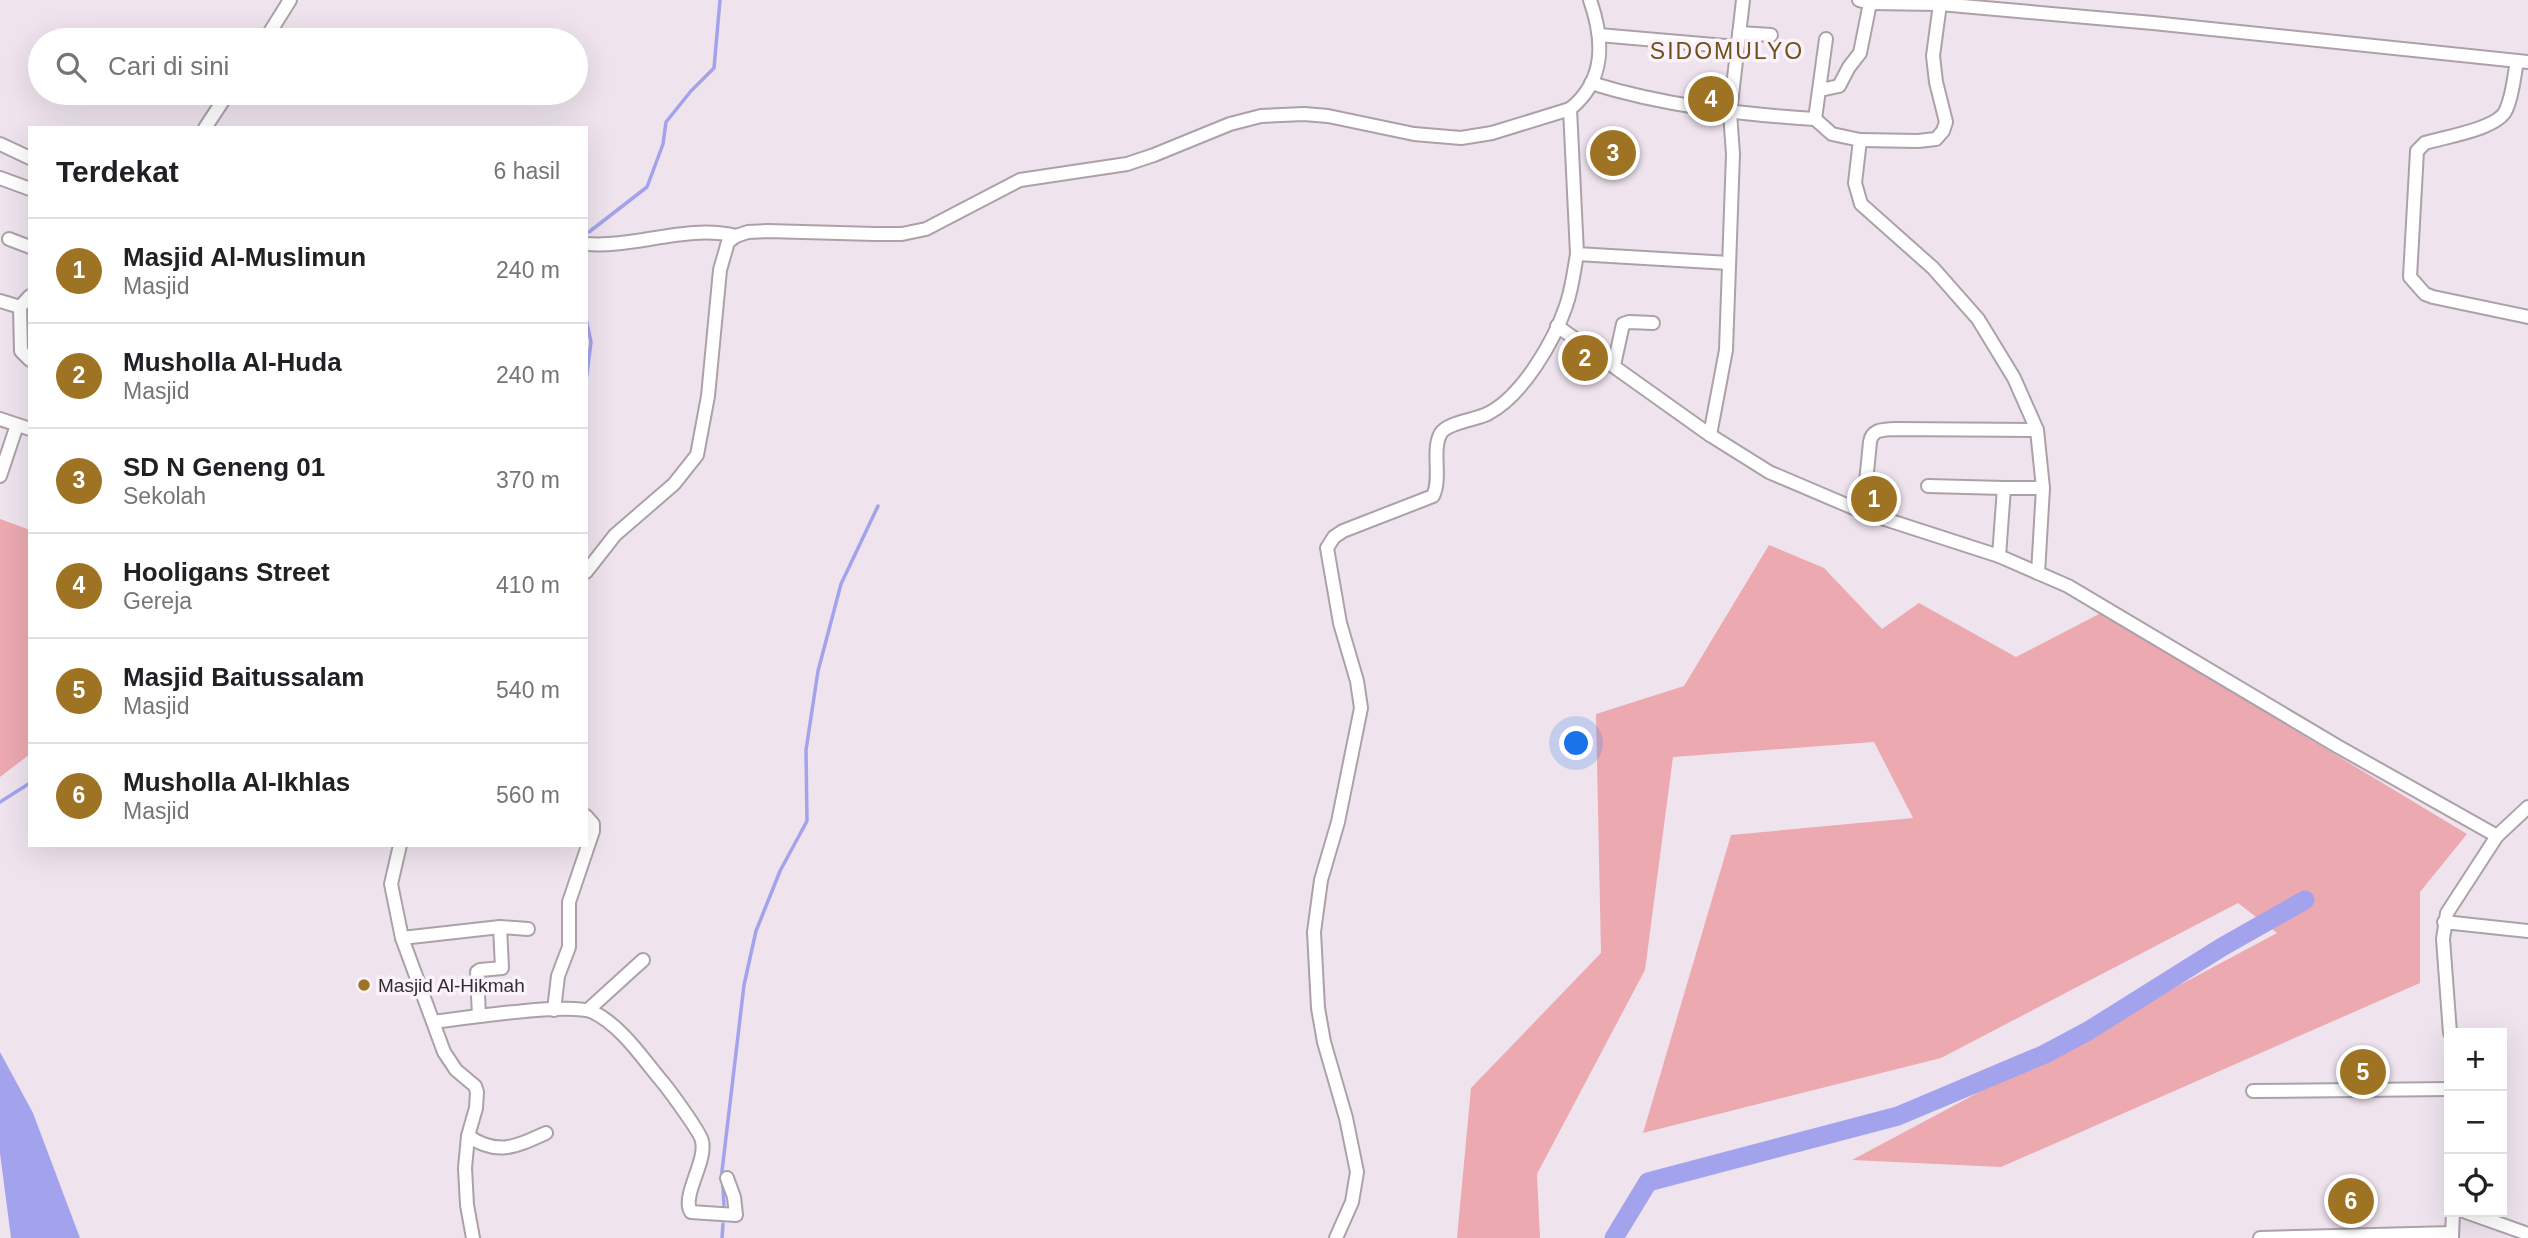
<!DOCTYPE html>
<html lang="id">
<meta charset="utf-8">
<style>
body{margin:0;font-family:Helvetica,sans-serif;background:#f2f2f2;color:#202124}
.controls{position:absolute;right:21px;bottom:21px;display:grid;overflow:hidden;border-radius:0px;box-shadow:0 7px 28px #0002}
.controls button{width:63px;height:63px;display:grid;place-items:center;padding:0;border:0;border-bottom:2px solid #e0e0e0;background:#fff;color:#202124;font:35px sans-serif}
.you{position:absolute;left:1577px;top:744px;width:24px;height:24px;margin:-18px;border:5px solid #fff;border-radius:50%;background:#1a73e8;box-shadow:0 0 0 10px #1a73e833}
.badge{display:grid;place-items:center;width:46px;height:46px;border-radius:50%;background:#9e7323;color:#fff;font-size:23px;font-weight:700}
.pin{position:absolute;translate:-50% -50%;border:4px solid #fff;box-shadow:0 2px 7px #0006}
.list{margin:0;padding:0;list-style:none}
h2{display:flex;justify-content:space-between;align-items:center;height:91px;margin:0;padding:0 28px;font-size:30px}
h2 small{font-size:23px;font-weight:400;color:#757577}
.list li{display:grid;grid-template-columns:46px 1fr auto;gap:21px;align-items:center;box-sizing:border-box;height:105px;padding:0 28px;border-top:2px solid #e0e0e0}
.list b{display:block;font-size:26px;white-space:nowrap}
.list p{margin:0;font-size:23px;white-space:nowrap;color:#757577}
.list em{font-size:23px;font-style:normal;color:#757577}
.icon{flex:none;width:38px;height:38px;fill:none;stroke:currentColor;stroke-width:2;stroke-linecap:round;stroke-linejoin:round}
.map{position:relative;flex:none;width:2528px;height:1238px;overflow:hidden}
.search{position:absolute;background:#fff;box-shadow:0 7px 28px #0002;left:28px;top:28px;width:560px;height:77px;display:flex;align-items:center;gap:18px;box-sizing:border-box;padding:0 24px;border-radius:38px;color:#757577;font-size:26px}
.panel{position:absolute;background:#fff;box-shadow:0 7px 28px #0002;left:28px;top:126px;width:560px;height:721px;border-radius:0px}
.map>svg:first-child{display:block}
.green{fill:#eca9b0}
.water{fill:#a3a3ed}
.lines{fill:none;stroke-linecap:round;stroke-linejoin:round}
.stream{stroke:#a3a3ed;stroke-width:3.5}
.river{stroke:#a3a3ed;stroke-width:19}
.street-casing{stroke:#aba1aa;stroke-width:16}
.street{stroke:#fff;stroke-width:12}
.poi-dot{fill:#9e7323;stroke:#fcf2fc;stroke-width:2.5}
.labels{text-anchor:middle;stroke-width:7;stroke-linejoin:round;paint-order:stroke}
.poi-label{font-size:19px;fill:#312d31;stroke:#fcf2fc;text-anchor:start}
.quarter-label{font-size:23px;letter-spacing:2px;fill:#6f511c;stroke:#fcf2fc}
</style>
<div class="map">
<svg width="2528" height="1238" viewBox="0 0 2528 1238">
<rect width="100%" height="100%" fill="#efe4ee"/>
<g class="green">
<polygon points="0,519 30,530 30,754 0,777"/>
<polygon points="1769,545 1824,568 1882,629 1919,603 2016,657 2101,613 2467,834 2420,892 2420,983 2001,1167 1852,1160 2277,933 2238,903 1941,1058 1643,1133 1731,835 1913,818 1874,742 1673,757 1645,970 1537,1174 1540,1238 1457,1238 1471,1088 1601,953 1596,714 1684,686"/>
</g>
<polygon class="water" points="0,1052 33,1113 80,1238 11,1238 0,1153"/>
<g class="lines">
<g class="stream">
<polyline points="589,232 647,187 663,144 666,122 691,91 714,68 720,0"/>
<polyline points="586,318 591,342 586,381"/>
<polyline points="0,802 30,783"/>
<polyline points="724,1205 722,1171 744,985 756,931 780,871 807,821 806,750 818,671 841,584 878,506"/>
<polyline points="722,1238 723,1224"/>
</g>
<polyline class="river" points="1614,1238 1648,1182 1898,1116 2045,1054 2088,1031 2222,947 2305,900"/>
<defs>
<g id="street">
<path d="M1590 0C1604 40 1606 80 1570 109L1577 254 1729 263"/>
<polyline points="1743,0 1730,113 1733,154 1726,350 1710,435 1769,472 1863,512 1999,556 2068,586 2337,746 2497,836"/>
<polyline points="1859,0 1870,3 1940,4 2153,23 2528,62"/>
<polyline points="1739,33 1771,35"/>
<polyline points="1599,35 1737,47"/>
<polyline points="265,40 290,0"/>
<path d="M2517 61C2514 76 2513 95 2506 110 2498 129 2444 137 2425 143L2417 151 2410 277 2425 294 2433 297 2528 317"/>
<path d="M1591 83C1664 106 1739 114 1815 119L1826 39"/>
<polyline points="1820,90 1839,86 1849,67 1860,53 1870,3"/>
<polyline points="1815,119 1832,134 1860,140 1855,183 1861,204 1933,268 1978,319 2014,378 2037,430 2043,488 2038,573"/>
<polyline points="205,128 228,93"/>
<polyline points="1860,140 1918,141 1936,139 1943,131 1946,122 1936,82 1933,56 1940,4"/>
<polyline points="0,144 30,158"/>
<polyline points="0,178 30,189"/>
<polyline points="9,239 30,247"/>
<path d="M586 244C636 248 687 224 736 236"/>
<polyline points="0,301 20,307 30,296"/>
<polyline points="20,307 21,351 30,360"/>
<polyline points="1557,326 1710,435"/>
<polyline points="1614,365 1623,324 1629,322 1653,323"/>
<polyline points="0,419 30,429"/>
<polyline points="0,476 17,425"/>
<polyline points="1928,486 2004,488 1999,556"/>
<polyline points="2004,488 2043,488"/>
<path d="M1863 512 1870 442C1872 429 1883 430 1894 429L2037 430"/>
<polyline points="586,572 615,535 674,484 697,455 708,396 720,270 728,242 736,236 748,232 767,231 875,234 902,234 926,229 1020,180 1127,164 1154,155 1230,124 1261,116 1304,114 1328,116 1414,134 1461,138 1492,133 1570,109"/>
<polyline points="400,845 391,884 402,938 444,1052 456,1070 475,1086 477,1092 476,1108 468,1136 465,1168 467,1205 473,1238"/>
<polyline points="2444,922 2528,931"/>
<polyline points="402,938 500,927 528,929"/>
<polyline points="554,1010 558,976 569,947 569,902 593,831 593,824 586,816"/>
<polyline points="588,1010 643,960"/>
<polyline points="479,1016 477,972 480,970 502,968 500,927"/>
<path d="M434 1022C463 1018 570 1002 593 1012 620 1025 641 1056 660 1079 667 1087 701 1133 702 1141 707 1162 681 1196 691 1212L736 1215 734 1197 727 1178"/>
<polyline points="2450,1033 2443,939 2447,913 2497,836 2528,807"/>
<polyline points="2253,1091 2449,1089"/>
<path d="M468 1136C498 1156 515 1147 546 1133"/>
<polyline points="2466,1212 2528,1234"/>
<path d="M1336 1238 1352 1202 1357 1172 1346 1118 1324 1042 1318 1008 1314 932 1321 880 1338 822 1361 708 1357 681 1340 623 1327 548 1334 537 1343 531 1433 496C1442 478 1431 449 1441 433 1448 422 1477 420 1489 413 1523 395 1554 341 1566 306 1572 289 1574 271 1577 254"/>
<polyline points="2260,1238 2452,1233"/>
<polyline points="2452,1238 2453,1212"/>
</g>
</defs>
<use href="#street" class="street-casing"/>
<use href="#street" class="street"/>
</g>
<circle class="poi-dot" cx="364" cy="985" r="7"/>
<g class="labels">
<g class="poi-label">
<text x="378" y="992">Masjid Al-Hikmah</text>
</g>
<g class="quarter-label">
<text x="1727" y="59">SIDOMULYO</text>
</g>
</g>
</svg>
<div class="controls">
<button>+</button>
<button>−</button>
<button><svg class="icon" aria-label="locate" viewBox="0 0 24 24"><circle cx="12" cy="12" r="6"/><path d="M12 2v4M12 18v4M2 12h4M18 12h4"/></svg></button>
</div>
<div class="you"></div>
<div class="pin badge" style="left:1874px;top:499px">1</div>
<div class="pin badge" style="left:1585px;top:358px">2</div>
<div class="pin badge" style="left:1613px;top:153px">3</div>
<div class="pin badge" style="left:1711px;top:99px">4</div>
<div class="pin badge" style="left:2363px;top:1072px">5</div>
<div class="pin badge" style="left:2351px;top:1201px">6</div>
<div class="search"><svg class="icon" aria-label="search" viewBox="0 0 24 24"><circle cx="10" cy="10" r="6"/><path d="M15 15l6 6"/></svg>Cari di sini</div>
<section class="panel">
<h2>Terdekat<small>6 hasil</small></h2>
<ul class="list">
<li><span class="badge">1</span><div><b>Masjid Al-Muslimun</b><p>Masjid</p></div><em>240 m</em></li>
<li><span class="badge">2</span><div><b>Musholla Al-Huda</b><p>Masjid</p></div><em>240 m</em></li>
<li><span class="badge">3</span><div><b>SD N Geneng 01</b><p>Sekolah</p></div><em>370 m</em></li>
<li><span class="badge">4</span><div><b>Hooligans Street</b><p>Gereja</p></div><em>410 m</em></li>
<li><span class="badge">5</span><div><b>Masjid Baitussalam</b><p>Masjid</p></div><em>540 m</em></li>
<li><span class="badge">6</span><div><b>Musholla Al-Ikhlas</b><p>Masjid</p></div><em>560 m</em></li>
</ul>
</section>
</div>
